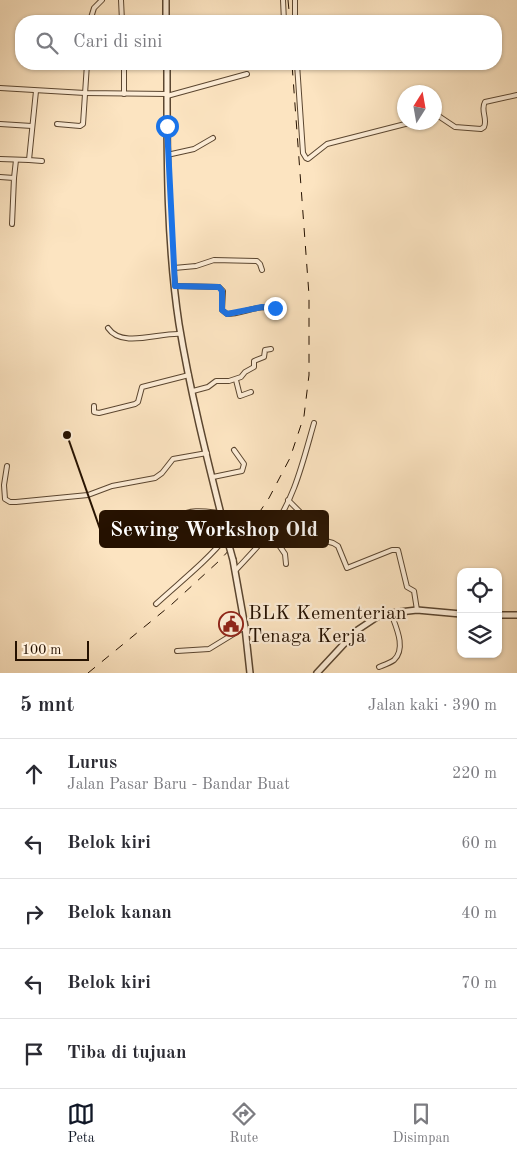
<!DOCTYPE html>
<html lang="id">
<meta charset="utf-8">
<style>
body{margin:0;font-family:"Old Standard TT",serif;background:#f2f2f3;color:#2b2b33}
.controls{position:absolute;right:15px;bottom:15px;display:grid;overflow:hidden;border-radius:10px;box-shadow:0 1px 4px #0004}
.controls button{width:45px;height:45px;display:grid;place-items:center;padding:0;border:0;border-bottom:1px solid #e1e1e2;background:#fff;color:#2b2b33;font:25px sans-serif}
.compass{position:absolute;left:397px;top:85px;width:45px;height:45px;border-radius:50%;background:#fff;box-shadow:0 1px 4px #0004;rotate:11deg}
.scale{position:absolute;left:15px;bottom:12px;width:74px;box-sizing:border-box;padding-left:5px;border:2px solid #251100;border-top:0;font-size:14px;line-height:18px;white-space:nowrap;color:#251100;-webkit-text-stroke:4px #fdedd7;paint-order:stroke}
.stop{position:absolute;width:15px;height:15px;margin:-11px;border:4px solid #1a73e8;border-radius:50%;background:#fff}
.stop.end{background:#1a73e8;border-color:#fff;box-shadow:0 1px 5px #0008}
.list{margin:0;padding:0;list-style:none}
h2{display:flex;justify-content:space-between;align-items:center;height:65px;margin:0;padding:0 20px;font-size:21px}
h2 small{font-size:16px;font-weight:400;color:#7c7c81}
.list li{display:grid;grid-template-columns:32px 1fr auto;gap:15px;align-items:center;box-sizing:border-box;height:70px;padding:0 20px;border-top:1px solid #e1e1e2}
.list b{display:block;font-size:19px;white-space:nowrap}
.list p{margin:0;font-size:16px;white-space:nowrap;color:#7c7c81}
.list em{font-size:16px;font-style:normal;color:#7c7c81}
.icon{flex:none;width:28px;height:28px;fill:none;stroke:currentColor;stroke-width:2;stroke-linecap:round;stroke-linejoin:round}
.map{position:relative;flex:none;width:517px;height:673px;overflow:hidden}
.search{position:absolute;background:#fff;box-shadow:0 1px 4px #0004;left:15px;right:15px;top:15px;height:55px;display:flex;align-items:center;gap:12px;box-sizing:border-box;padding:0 18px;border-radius:20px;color:#7c7c81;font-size:19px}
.sheet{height:415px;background:#fff}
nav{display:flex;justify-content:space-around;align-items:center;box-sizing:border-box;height:70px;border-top:1px solid #e1e1e2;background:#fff;font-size:14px;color:#7c7c81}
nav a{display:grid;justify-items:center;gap:2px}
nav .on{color:#111827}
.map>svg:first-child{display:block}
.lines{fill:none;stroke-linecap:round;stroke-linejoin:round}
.minor-casing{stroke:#5b4630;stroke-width:6}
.tertiary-casing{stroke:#5b4630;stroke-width:8}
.minor{stroke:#fdedd7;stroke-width:4}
.tertiary{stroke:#fdedd7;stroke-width:5}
.rail{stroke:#251100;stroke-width:1;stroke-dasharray:9 9;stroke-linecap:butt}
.tertiary-bridge-casing{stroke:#5b4630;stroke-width:8;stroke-linecap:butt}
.tertiary-bridge{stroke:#fdedd7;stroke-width:5}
.route{stroke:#1a73e8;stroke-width:6}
.labels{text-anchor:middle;stroke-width:4.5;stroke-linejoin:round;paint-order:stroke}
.poi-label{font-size:20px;fill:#251100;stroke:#fdedd7;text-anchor:start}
.leader{fill:none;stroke:#251100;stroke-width:2}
.callout-dot{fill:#251100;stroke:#fdedd7;stroke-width:2}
.callout{fill:#251100;stroke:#251100;stroke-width:2}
.callout-label{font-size:21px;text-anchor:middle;font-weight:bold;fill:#fff}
</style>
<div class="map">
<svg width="517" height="673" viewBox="0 0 517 673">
<rect width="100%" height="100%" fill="#fce4c1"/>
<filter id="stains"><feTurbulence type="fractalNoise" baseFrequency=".004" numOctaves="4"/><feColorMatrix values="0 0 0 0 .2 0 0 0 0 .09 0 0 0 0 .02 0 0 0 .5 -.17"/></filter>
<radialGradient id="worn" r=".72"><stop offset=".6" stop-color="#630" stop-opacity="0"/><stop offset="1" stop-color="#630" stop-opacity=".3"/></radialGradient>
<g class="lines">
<defs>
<g id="minor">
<polyline points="121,0 122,21"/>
<polyline points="283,0 284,21"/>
<polyline points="295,0 295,21"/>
<polyline points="90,21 94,8 102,0"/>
<polyline points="124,64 124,94"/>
<polyline points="297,64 303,153 306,158 308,159 327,144 413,122"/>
<polyline points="0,88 85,93 167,94"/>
<polyline points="36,91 29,160 42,161"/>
<polyline points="167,96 247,74"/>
<path d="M434 113 455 127 481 129 484 127C488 119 480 110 485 102L517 95"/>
<polyline points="0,124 32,126"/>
<polyline points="57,124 80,126 83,124 87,64"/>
<polyline points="167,155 194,149 213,138"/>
<polyline points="0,159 29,160"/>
<polyline points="0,177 14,178 12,224"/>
<polyline points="14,178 16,160"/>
<polyline points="174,268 196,266 214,260 257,261 260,264 262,270"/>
<path d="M175 286 219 287 223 291 222 310 227 314C245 314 260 302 279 310"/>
<path d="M108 328C122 349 160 332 181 334"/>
<polyline points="236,380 240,396 251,392"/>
<polyline points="193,391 208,387 216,381 229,381 241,377 245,372 254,367 254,361 264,357 265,350 271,349"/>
<polyline points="94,406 94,412 99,413 135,404 138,402 142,387 189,375"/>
<polyline points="7,466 4,485 5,499 10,502 16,502 88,495 112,486 155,478 162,473 173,459 207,453"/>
<polyline points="213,477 242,471 244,464 234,450"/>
<polyline points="288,500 307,519 322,540 333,543 338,546 347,568 392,550 398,550 407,587 414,591 417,610"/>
<path d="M178 528 179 517C189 508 209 512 221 513"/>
<polyline points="270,532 285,554 286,564"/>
<path d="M235 571C246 559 258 547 269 533 294 502 303 461 314 423"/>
<path d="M156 604C181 581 206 562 227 536"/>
<polyline points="177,651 209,649 245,627"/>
<path d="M379 667C384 665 390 663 394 660 407 648 395 625 391 613"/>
</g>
<g id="tertiary">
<polyline points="166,0 166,21"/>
<path d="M167 64C167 150 166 238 179 324 191 397 210 470 228 542"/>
<polyline points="233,560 245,627 250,673"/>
<polyline points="498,615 517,615"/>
<polyline points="317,673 356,631 377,617 391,613 417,610 461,614"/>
</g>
</defs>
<use href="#minor" class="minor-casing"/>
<use href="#tertiary" class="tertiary-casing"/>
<use href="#minor" class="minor"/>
<use href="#tertiary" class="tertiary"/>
<g class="rail">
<polyline points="288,0 290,21"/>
<polyline points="88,673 171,605 219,561 246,532 269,498 290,458 304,416 309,375 309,295 292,64"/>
</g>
<defs>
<polyline id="tertiary-bridge" points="228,542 233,560"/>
</defs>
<use href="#tertiary-bridge" class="tertiary-bridge-casing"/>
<use href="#tertiary-bridge" class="tertiary-bridge"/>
</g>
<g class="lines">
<polyline class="route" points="167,126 175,286 219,287 222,291 222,310 227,314 262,307 275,308"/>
</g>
<defs>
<symbol id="civic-ring" viewBox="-11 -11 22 22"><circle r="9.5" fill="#fdedd7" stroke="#8f2418" stroke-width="1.5"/><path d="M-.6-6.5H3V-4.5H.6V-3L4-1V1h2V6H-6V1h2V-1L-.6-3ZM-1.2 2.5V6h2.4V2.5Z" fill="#8f2418"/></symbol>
</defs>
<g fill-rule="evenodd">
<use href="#civic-ring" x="217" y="610" width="28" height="28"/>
</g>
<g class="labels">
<g class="poi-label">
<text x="248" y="619">BLK Kementerian<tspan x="248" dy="23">Tenaga Kerja</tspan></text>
</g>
</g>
<path class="leader" d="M67 435L100 529"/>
<circle class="callout-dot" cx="67" cy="435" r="5"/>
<rect class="callout" x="100" y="511" width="228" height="36" rx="5"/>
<g class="callout-label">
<text x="214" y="536">Sewing Workshop Old</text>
</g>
<rect width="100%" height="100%" filter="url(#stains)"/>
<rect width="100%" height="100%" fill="url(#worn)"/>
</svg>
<div class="controls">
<button><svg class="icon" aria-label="locate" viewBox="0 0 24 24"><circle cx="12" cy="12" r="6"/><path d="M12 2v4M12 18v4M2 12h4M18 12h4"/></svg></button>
<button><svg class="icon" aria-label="layers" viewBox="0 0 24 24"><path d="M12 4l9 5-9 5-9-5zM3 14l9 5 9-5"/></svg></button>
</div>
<svg class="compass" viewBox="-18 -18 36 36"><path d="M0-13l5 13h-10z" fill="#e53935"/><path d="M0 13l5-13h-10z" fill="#7c7c81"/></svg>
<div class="scale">100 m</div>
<div class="stop" style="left:167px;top:126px"></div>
<div class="stop end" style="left:275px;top:308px"></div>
<div class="search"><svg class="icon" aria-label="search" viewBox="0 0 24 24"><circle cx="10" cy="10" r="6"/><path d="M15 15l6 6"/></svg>Cari di sini</div>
</div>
<section class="sheet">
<h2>5 mnt<small>Jalan kaki · 390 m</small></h2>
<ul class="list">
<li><svg class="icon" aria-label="ahead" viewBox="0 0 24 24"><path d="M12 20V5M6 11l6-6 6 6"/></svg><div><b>Lurus</b><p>Jalan Pasar Baru - Bandar Buat</p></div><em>220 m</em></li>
<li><svg class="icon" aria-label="left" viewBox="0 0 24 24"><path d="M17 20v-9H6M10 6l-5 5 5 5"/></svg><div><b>Belok kiri</b></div><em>60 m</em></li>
<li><svg class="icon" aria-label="right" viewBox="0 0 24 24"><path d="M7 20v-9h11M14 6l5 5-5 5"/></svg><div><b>Belok kanan</b></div><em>40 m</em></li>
<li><svg class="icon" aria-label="left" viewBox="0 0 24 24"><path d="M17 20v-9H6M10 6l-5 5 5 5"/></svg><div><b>Belok kiri</b></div><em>70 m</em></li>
<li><svg class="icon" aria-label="arrive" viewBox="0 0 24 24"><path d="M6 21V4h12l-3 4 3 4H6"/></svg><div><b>Tiba di tujuan</b></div></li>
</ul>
</section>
<nav>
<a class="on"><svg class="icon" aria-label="map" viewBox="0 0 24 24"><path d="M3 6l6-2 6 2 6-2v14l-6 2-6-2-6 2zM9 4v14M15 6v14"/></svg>Peta</a>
<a><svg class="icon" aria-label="directions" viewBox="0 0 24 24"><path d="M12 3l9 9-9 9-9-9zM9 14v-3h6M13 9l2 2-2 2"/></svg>Rute</a>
<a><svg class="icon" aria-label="saved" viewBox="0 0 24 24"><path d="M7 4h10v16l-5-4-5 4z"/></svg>Disimpan</a>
</nav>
